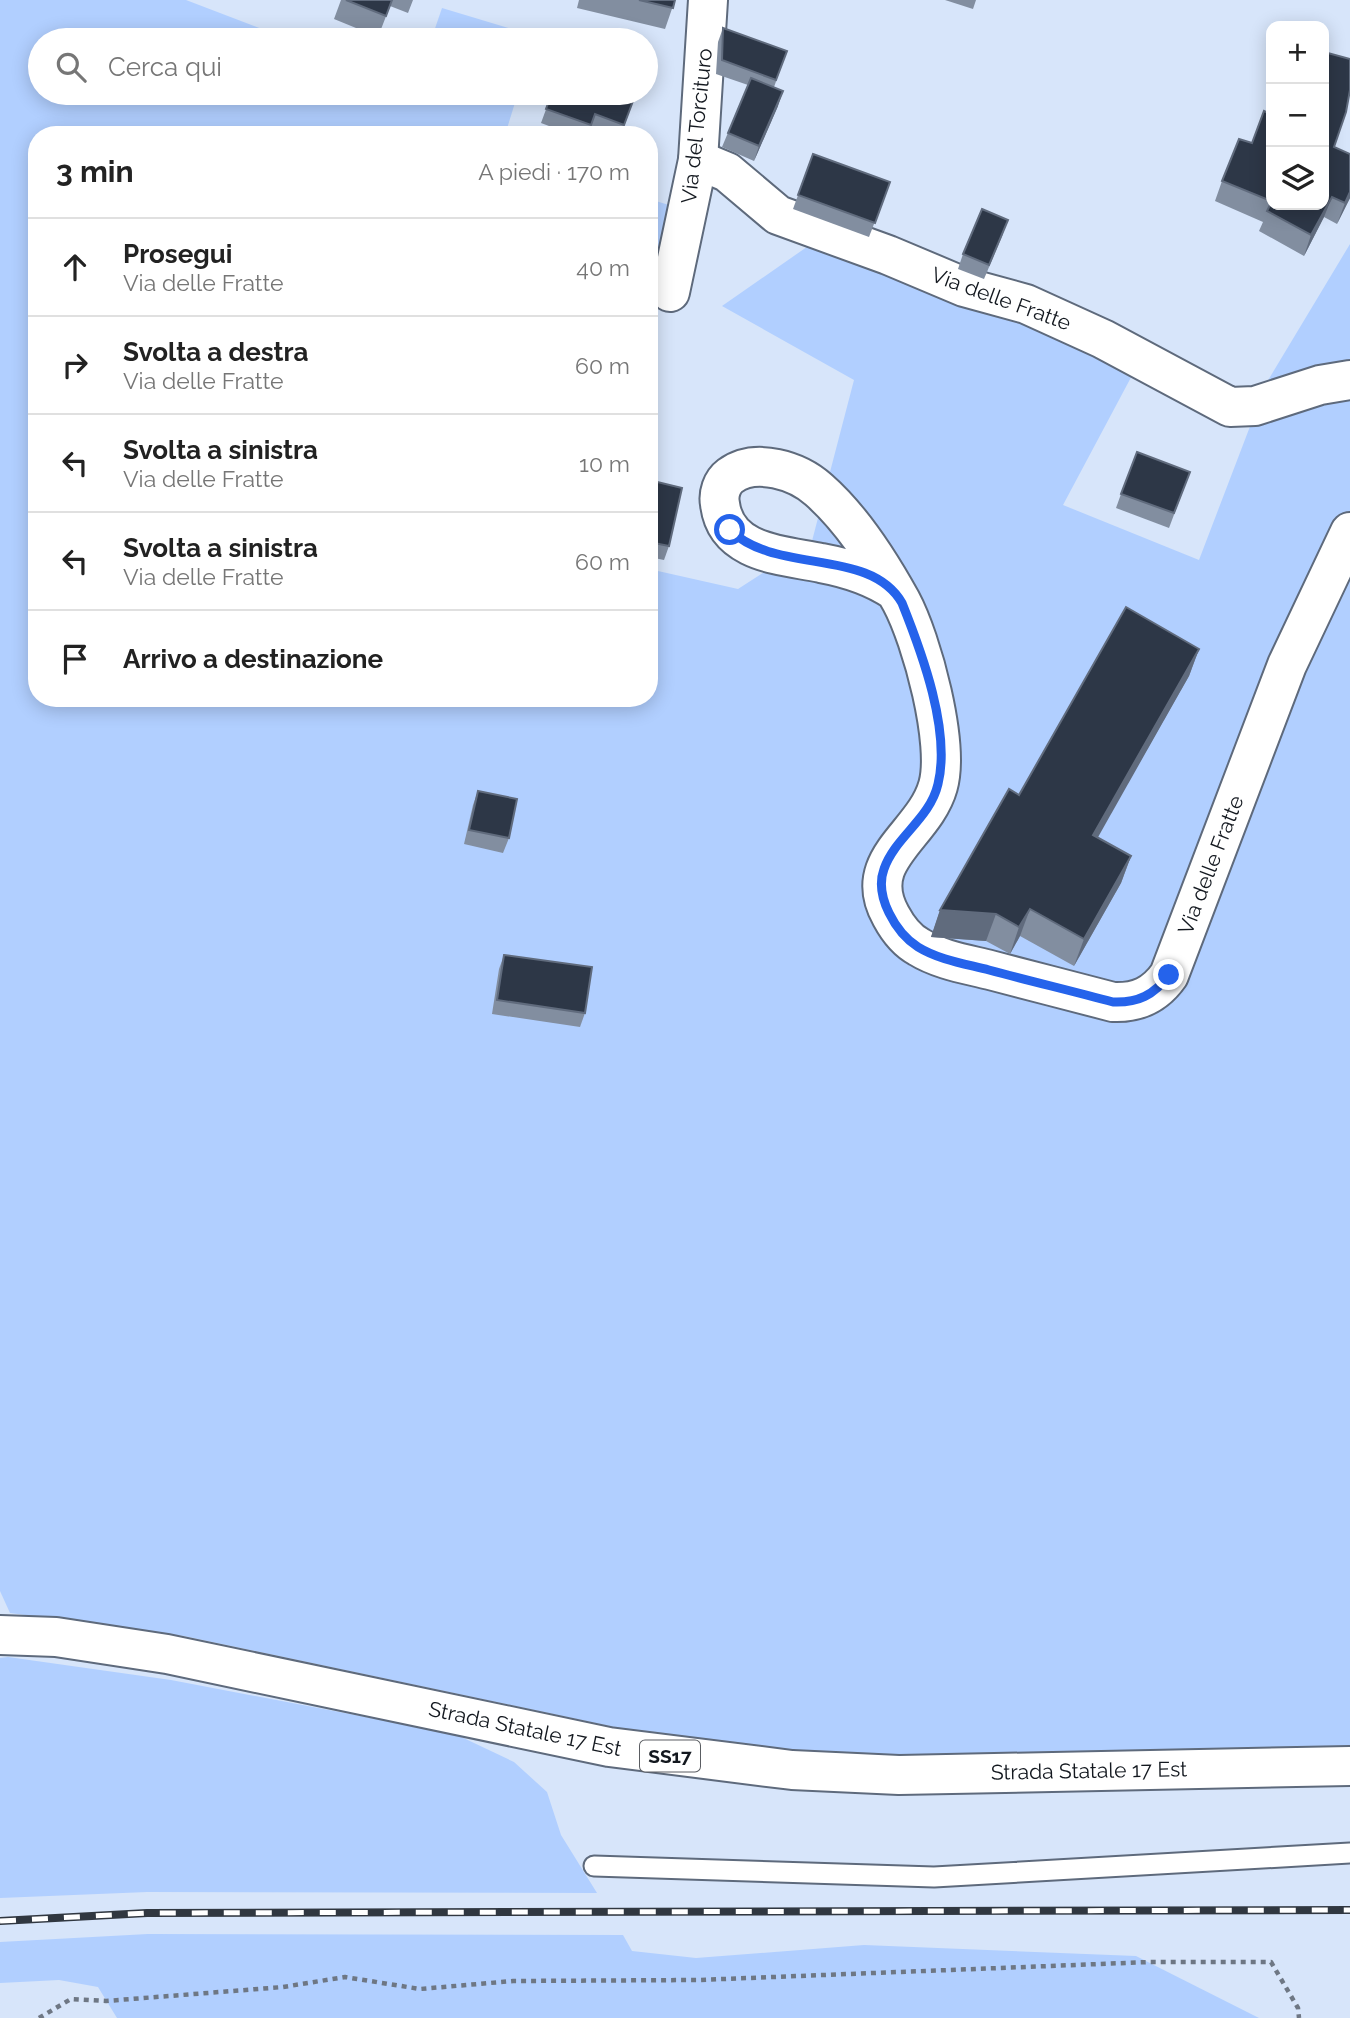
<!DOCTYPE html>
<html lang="it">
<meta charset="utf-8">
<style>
body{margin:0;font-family:Raleway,sans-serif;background:#f6f6f6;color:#222}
.controls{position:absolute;right:21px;top:21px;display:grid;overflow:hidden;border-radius:14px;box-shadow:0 4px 18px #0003}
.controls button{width:63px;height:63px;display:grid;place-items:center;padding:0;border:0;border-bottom:2px solid #e0e0e0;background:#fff;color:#222;font:35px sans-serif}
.stop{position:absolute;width:21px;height:21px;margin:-16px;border:5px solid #2563eb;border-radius:50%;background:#fff}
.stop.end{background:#2563eb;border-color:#fff;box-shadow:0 2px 7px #0008}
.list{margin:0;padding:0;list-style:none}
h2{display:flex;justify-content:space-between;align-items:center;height:91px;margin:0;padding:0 28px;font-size:30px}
h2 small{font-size:23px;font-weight:400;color:#767676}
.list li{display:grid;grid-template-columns:46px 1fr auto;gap:21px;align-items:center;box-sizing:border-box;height:98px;padding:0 28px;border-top:2px solid #e0e0e0}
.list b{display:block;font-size:26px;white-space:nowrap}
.list p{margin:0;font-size:23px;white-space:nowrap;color:#767676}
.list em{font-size:23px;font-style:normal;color:#767676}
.icon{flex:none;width:38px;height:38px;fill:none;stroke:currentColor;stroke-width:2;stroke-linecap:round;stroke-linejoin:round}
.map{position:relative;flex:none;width:1350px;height:2018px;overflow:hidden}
.search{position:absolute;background:#fff;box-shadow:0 4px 18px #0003;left:28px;top:28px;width:630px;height:77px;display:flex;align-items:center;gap:18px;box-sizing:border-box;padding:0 24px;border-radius:38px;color:#767676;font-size:26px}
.panel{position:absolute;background:#fff;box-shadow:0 4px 18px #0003;left:28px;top:126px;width:630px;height:581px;border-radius:28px}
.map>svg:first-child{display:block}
.green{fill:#b1cfff}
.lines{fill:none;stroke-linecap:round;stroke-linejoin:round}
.lane-casing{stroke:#5e6a7c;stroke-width:23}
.street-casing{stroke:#5e6a7c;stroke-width:42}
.primary-casing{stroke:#5e6a7c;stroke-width:42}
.path{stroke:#6e7784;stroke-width:4.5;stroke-dasharray:5 5;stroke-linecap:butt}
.lane{stroke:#fff;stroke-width:19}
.street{stroke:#fff;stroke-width:38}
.primary{stroke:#fff;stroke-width:38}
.rail-casing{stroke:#303740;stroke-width:8}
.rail{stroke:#fff;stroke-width:5;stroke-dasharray:16;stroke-linecap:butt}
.wall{fill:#828ea0}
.shaded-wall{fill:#606b7d}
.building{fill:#2d3747;stroke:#606b7d;stroke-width:2}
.route{stroke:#2563eb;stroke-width:9}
.labels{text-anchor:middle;stroke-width:7;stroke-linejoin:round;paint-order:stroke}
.shield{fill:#fff;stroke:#5a5d62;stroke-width:2}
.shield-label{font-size:19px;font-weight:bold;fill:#13181f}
.street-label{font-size:21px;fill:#13181f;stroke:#fff}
</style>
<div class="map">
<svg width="1350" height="2018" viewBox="0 0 1350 2018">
<rect width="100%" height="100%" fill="#d7e5fa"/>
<g class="green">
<polygon points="0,0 186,0 291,40 40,40 40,93 518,93 505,135 37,135 37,698 649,698 649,569 738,589 812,541 854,380 722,306 814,242 946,289 1136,368 1063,505 1199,560 1267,382 1350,244 1350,1748 927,1755 795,1753 647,1734 184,1636 10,1613 0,1591"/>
<polygon points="442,8 535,36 534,40 431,40"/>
<polygon points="649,199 669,205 649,316"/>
<polygon points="8,1657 171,1680 455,1734 514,1762 547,1792 561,1835 597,1893 147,1892 0,1898 0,1658"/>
<polygon points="148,1934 623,1935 632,1951 696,1958 864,1945 1136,1956 1259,2018 117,2018 98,1987 59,1980 0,1983 0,1942"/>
</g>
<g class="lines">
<defs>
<polyline id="lane" points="594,1866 934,1877 1350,1853"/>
<g id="street">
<polyline points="698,160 727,172 778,215 888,255 964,287 1026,304 1103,339 1230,407 1255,406 1320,385 1350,380"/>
<polyline points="670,292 698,160 708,0"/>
<path d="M895 591C873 576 848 568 821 563 783 555 726 554 720 504 718 494 722 482 730 476 756 457 798 471 819 490 852 519 880 563 901 601 922 640 950 744 938 786 924 836 859 859 891 916 898 929 906 940 919 947 940 960 966 964 990 970 1031 981 1072 991 1113 1002 1138 1003 1155 995 1169 975L1287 665 1350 532"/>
</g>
<polyline id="primary" points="0,1635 56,1637 167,1654 609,1747 792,1770 899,1775 1350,1766"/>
</defs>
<use href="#lane" class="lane-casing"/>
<use href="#street" class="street-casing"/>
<use href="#primary" class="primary-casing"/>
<polyline class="path" points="39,2018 71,1999 106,2001 283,1987 345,1977 420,1989 513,1981 698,1980 1150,1962 1271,1962 1298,2008 1299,2018"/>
<use href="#lane" class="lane"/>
<use href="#street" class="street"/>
<use href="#primary" class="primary"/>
<defs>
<polyline id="rail" points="0,1921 147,1913 1350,1910"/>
</defs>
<use href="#rail" class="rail-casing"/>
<use href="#rail" class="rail"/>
</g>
<g class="wall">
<polygon points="341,0 413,0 408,13 390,6 378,37 334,19"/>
<polygon points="579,0 675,0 665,29 577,8"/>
<polygon points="945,0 976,0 973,9"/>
<polygon points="723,28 787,51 774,87 778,106 754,161 722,147 748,85 716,74 718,42"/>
<polygon points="552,93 636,93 621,135 607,135 590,128 587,135 573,135 541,123"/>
<polygon points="1252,143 1334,147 1350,154 1350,198 1337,224 1324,217 1304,256 1259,231 1263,222 1215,201 1222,181"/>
<polygon points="813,154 890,182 869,237 793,209"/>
<polygon points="1003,234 984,279 958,269 963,254"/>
<polygon points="1190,472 1169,528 1116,508 1121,494"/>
<polygon points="649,480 669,546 664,560 649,557"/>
<polygon points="1199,649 1189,676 1097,837 1131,856 1121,883 1074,966 1020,936 1010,954 986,941 931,937 940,910 1019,795"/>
<polygon points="478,791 509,838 503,853 464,844 473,805"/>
<polygon points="504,955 585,1013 580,1027 492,1014 499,969"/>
</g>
<g class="shaded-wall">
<polygon points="783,91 778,106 754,161 759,146"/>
<polygon points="1350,192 1350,198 1337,224 1345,203"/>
<polygon points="1332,197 1324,217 1304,256 1311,235"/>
<polygon points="1199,649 1189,676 1084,862 1093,835"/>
<polygon points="1131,856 1121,883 1074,966 1084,939"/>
<polygon points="1030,909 1020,936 1010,954 1019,927"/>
<polygon points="940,910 996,914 986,941 931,937"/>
</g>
<g class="building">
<polygon points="346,0 392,0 386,16"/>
<polygon points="639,0 675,0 673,8"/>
<polygon points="723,28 787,51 776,80 722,60"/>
<polygon points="1324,52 1350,59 1350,90 1346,112 1334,147 1350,154 1350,192 1345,203 1332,197 1311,235 1267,211 1271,203 1271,205 1324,205"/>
<polygon points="751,78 783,91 759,146 728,133"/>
<polygon points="552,93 636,93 624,125 595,114 591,125 546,109"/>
<polygon points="1264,111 1270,114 1271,112 1271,201 1222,181 1239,139 1252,143"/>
<polygon points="813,154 890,182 875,223 798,195"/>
<polygon points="982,209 1008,220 989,265 963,254"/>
<polygon points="1137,452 1190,472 1174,513 1121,494"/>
<polygon points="649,480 682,488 669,546 649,542"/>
<polygon points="1126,607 1199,649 1093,835 1131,856 1084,939 1030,909 1019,927 996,914 940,910 1009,789 1019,795"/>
<polygon points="478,791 517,799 509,838 469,830"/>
<polygon points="504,955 592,967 585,1013 497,1000"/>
</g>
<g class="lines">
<path class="route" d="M730 530C776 575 870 547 902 603 922 653 951 731 938 784 930 819 895 837 884 869 874 896 896 933 918 947 939 960 966 964 989 970 1030 981 1072 991 1113 1002 1138 1003 1154 995 1169 975"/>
</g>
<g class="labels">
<rect class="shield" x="640" y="1740.5" width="60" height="31" rx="5"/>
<g class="shield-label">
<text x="670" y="1763">SS17</text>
</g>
<g class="street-label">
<text transform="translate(697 126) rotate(-84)" y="7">Via del Torcituro</text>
<text transform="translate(1001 299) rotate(20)" y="7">Via delle Fratte</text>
<text transform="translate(1211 865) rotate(-69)" y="7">Via delle Fratte</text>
<text transform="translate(525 1729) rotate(12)" y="7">Strada Statale 17 Est</text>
<text transform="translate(1089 1771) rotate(-1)" y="7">Strada Statale 17 Est</text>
</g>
</g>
</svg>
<div class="controls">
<button>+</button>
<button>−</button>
<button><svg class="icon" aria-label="layers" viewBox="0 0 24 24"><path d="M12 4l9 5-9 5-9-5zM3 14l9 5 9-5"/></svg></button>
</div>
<div class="stop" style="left:730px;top:530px"></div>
<div class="stop end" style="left:1169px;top:975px"></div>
<div class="search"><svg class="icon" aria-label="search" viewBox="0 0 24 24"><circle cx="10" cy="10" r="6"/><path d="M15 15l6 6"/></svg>Cerca qui</div>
<section class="panel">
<h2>3 min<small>A piedi · 170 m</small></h2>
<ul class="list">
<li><svg class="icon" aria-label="ahead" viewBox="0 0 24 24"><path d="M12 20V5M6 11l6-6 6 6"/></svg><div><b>Prosegui</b><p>Via delle Fratte</p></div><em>40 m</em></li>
<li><svg class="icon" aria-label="right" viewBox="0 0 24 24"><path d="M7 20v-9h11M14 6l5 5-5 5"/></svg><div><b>Svolta a destra</b><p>Via delle Fratte</p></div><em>60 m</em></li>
<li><svg class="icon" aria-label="left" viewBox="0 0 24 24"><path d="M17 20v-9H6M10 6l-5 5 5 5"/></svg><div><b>Svolta a sinistra</b><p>Via delle Fratte</p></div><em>10 m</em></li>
<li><svg class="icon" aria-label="left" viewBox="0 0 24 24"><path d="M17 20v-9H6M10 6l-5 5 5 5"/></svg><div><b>Svolta a sinistra</b><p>Via delle Fratte</p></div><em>60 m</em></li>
<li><svg class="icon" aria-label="arrive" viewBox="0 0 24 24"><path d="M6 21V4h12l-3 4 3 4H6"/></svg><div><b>Arrivo a destinazione</b></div></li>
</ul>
</section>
</div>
